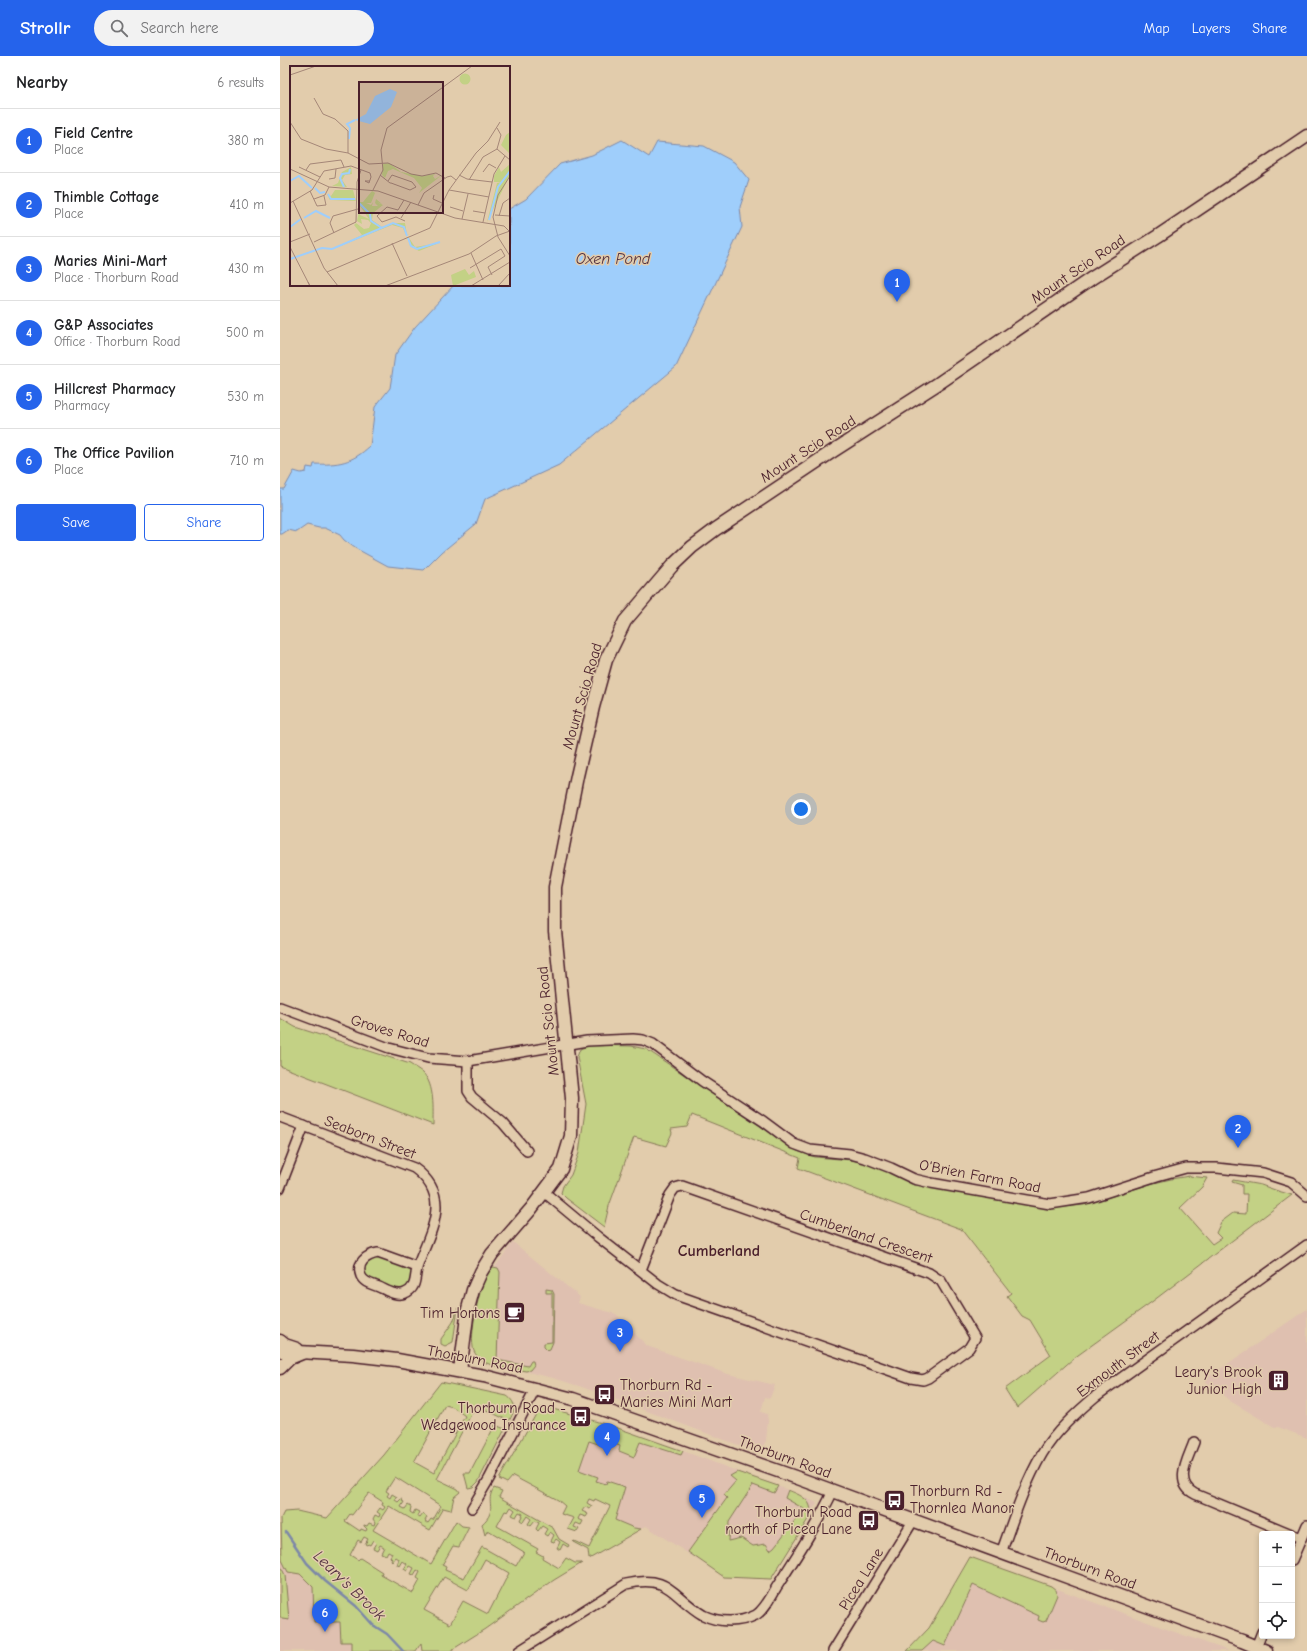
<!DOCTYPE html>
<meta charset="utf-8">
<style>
body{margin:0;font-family:"Comic Neue",sans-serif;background:#f2f2f2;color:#202124}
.controls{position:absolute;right:12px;bottom:12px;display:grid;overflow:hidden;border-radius:4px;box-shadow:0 2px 6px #0003}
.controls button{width:36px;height:36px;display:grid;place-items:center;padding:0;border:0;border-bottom:1px solid #e0e0e0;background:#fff;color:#202124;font:20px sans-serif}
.you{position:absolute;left:521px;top:753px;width:14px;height:14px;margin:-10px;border:3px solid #fff;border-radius:50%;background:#1a73e8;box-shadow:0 0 0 6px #1a73e833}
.badge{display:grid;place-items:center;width:26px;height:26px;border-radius:50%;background:#2563eb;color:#fff;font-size:13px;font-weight:700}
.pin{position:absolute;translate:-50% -33px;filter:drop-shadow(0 1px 2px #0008)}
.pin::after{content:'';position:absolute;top:21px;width:14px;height:12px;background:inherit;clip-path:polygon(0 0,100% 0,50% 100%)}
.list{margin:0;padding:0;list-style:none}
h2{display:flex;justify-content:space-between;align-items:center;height:52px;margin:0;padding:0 16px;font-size:17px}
h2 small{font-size:13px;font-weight:400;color:#757577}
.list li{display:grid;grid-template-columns:26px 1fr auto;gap:12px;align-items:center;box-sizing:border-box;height:64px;padding:0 16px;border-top:1px solid #e0e0e0}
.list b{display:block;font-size:15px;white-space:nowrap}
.list p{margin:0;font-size:13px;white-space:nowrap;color:#757577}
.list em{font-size:13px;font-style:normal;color:#757577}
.actions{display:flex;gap:8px;padding:12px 16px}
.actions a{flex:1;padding:9px 0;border:1px solid #2563eb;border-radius:4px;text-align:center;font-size:14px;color:#2563eb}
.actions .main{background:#2563eb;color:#fff}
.icon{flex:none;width:22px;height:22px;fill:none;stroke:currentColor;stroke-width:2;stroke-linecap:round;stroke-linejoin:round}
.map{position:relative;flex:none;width:1027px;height:1595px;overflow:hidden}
header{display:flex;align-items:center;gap:24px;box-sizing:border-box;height:56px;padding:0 20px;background:#2563eb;color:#fff}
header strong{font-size:19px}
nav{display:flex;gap:22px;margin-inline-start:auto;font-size:14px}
.search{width:280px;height:36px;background:#f2f2f2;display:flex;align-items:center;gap:10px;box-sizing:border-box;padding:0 14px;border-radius:22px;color:#757577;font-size:15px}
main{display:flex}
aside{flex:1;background:#fff}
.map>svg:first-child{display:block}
.built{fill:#dfc0b0}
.green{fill:#c3d185;stroke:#867858;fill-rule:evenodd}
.water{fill:#9fcefb;stroke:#7d88a8}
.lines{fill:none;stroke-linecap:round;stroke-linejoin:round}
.stream{stroke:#7d88a8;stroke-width:2.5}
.street-casing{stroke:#4a1f2b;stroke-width:12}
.secondary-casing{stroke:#4a1f2b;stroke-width:15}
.street{stroke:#e2ccac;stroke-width:9}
.secondary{stroke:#e2ccac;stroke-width:12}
.labels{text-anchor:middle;stroke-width:3;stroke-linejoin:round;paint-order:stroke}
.street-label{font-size:15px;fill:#4a1f2b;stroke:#e2ccac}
.poi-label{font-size:15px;fill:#4a1f2b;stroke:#e2ccac;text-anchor:end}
.water-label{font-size:16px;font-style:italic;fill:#523040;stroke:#e2ccac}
.neighbourhood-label{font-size:16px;font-weight:bold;fill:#4a1f2b;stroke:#e2ccac}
.inset-river{fill:none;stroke:#9fcefb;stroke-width:2}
.inset-road{fill:none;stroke:#a58778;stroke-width:1}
.view{fill:#4a1f2b;fill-opacity:0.15;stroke:#4a1f2b;stroke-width:2}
.inset-edge{fill:none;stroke:#4a1f2b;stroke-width:2}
</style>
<header>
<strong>Strollr</strong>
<div class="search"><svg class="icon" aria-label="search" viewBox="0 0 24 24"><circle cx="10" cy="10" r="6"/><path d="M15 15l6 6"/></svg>Search here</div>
<nav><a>Map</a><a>Layers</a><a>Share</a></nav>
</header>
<main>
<aside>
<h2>Nearby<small>6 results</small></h2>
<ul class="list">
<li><span class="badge">1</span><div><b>Field Centre</b><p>Place</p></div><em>380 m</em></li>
<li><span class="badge">2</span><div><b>Thimble Cottage</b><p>Place</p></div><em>410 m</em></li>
<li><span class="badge">3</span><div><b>Maries Mini-Mart</b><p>Place · Thorburn Road</p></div><em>430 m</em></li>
<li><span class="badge">4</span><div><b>G&amp;P Associates</b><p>Office · Thorburn Road</p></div><em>500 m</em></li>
<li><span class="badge">5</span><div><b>Hillcrest Pharmacy</b><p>Pharmacy</p></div><em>530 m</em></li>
<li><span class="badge">6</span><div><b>The Office Pavilion</b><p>Place</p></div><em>710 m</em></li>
</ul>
<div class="actions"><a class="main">Save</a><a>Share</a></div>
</aside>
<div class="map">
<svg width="1027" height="1595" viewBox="0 0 1027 1595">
<rect width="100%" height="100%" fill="#e2ccac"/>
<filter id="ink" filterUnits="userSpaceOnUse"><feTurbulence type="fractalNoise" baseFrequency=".025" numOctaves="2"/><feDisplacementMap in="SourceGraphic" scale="8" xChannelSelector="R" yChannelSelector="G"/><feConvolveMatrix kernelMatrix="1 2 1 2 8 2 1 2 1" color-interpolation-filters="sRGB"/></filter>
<g filter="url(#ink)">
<g class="built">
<polygon points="233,1186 300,1241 298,1247 336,1258 367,1290 448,1318 495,1329 490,1342 485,1341 481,1356 487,1358 488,1365 486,1385 483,1390 478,1394 469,1393 302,1331 273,1322 209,1307 200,1304 193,1291 198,1243 213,1211 215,1211"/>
<polygon points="1027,1253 1027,1382 998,1371 996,1372 950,1345 924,1324"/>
<polygon points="309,1363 403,1395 508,1434 537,1447 491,1523 444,1521 366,1470 328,1492 341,1444 296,1429 294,1409"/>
<polygon points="0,1493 2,1504 20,1518 88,1587 109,1595 0,1595"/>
<polygon points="690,1501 892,1575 949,1595 627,1595 649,1572"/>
</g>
<g class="green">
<path d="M0 962 15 971 130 1008C134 1011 140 1014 143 1017 155 1029 153 1054 153 1069L0 1010Z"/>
<polygon points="310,989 351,990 366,993 517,1095 535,1101 572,1104 586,1107 616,1119 634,1129 662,1132 754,1150 773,1152 804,1149 870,1128 891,1123 909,1120 927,1122 922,1131 900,1152 932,1188 941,1182 936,1177 941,1166 953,1157 966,1158 967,1138 962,1138 962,1129 952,1126 953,1124 981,1129 998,1135 1012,1139 873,1245 794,1302 737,1352 725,1333 771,1299 750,1264 742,1260 727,1240 731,1237 681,1173 518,1112 520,1102 412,1059 407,1071 391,1073 392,1077 386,1090 354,1081 329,1150 324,1171 286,1142 281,1137 283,1130 291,1119 299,1097 306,1048 297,1001 300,993"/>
<polygon points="92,1198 137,1211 137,1219 124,1238 85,1226 81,1207"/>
<path d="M213 1211 218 1212 220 1216 217 1304 248 1310 251 1305H253L254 1309 250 1314 246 1315C234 1313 210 1311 201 1304 197 1301 193 1295 193 1291 190 1275 200 1221 213 1211Z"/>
<polygon points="266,1233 272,1234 274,1238 273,1286 270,1293 267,1294 264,1291 264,1287 272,1286 272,1237 266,1237"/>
<polygon points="178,1252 173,1286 165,1290 161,1288 161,1283 173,1266"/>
<path d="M161 1326 227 1340C237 1347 235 1355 229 1365L196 1349 157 1423 178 1433 180 1436 174 1441 171 1454 163 1452 150 1474 109 1450 93 1474 151 1508 176 1465 182 1470 189 1471 179 1491 173 1490 162 1509 166 1511 165 1514 184 1522 202 1491 236 1510 244 1496 208 1474 205 1479 202 1468C219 1453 204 1446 214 1432L222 1435 219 1441 273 1472 279 1483 289 1489 288 1491 283 1488 280 1494 277 1492 280 1486 276 1483 274 1486 271 1485 274 1479 270 1476 267 1480 264 1478 267 1473 262 1470 258 1475 256 1473 259 1467 255 1465 251 1470 248 1468 251 1463 247 1460 243 1466 240 1464 243 1458 239 1456 236 1461 232 1459 235 1454 231 1451 228 1456 225 1455 217 1470 258 1493 256 1496 263 1500 262 1502 279 1512 286 1502 295 1507H302L274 1524 205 1573 170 1595H142L141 1587 136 1595H72V1586H61L60 1566H34L33 1531 20 1518 8 1516 2 1504 1 1462 4 1456 17 1455 47 1462 104 1399ZM165 1349 173 1351 185 1360 154 1417 134 1406ZM115 1421 161 1450 153 1464 151 1463 148 1467 145 1465 147 1461 143 1458 140 1462 137 1460 139 1456 135 1454 133 1458 130 1456 131 1451 128 1449 125 1453 121 1451 124 1446 122 1445 123 1444 121 1443 118 1446 115 1444 117 1441 112 1438 110 1442 107 1440 109 1437 106 1435ZM89 1437 103 1446 102 1449 105 1451 103 1454 100 1452 97 1456 100 1458 99 1461 95 1459 93 1463 95 1466 94 1469 89 1467 87 1470 84 1469V1470L87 1473 86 1475 81 1473 80 1475 65 1465 70 1458 72 1459ZM84 1481 88 1483 85 1488 87 1489 88 1488 90 1489 93 1484 96 1487 93 1492 97 1494 100 1489 104 1491 101 1497 106 1499 108 1495 112 1497 110 1501 112 1503 111 1505 112 1506 116 1501 119 1503 117 1509 120 1510 123 1505 127 1508 124 1513 127 1515 130 1510 134 1512 131 1518 134 1519 137 1514 140 1516 137 1522 140 1524 133 1537 101 1519 102 1516 80 1502 78 1504 70 1499 78 1484 81 1486ZM205 1503 229 1517 208 1558 183 1545 170 1568 144 1554 164 1521 188 1534Z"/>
<polygon points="266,1351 332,1370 403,1395 401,1399 360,1386 354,1401 339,1395 340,1390 323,1384 321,1389 309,1385 299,1414 318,1421 316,1425 326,1428 327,1425 345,1431 335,1464 354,1472 361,1473 309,1503 308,1494 293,1486 294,1485 309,1492 330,1450 315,1443 314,1445 309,1443 307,1447 312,1450 310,1453 305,1451 302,1455 308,1458 306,1461 300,1459 298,1463 303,1465 301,1469 296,1467 294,1471 299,1473 297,1476 288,1473 294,1462 281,1458 285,1450 278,1444 233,1420 227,1427 219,1423 259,1353"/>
<polygon points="215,1369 225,1373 198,1426 193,1431 188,1432 184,1417 190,1417"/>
<path d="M457 1416 498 1430 494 1437 473 1429 449 1466 448 1485 461 1482 473 1490 486 1488 490 1494 494 1491 524 1453 505 1442 508 1434C520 1439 534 1444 530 1460L491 1523 444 1521 408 1496 447 1442 444 1439 456 1425 450 1420Z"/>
<polygon points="690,1501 771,1530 776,1534 777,1539 766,1565 763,1566 758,1564 759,1560 693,1529 665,1590 653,1585 642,1595 627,1595 649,1572"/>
<polygon points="0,1509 5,1519 9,1564 2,1563 0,1560"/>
</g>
<path class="water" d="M342 84 369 101 377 86 424 90 454 106 469 124 460 151 462 171 396 311 279 409 205 443 196 468 162 496 144 514 108 510 75 492 64 484 60 479 45 472H39L27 469 17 476 8 474 2 478H0V433H4L14 415 21 417 26 416 27 411 33 412 34 408C58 409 72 407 90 390L95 351 110 332 115 299 135 271 174 229H229V153L246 143 280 108 312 99Z"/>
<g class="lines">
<polyline class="stream" points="6,1476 27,1507 45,1525 76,1550 93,1569 107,1578 123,1595"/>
<defs>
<g id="street">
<polyline points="0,951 109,992 148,1002 188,1005 307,985 353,983 363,984 373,988 422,1025 483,1065 514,1088 530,1094 570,1098 585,1102 611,1112 634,1123 651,1127 770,1148 809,1142 877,1120 906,1112 937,1112 983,1117 1011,1126 1027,1140"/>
<polyline points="188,1005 188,1035 192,1041 223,1067 247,1095"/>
<path d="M0 1061 134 1112C173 1140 151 1174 138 1209 134 1219 138 1232 125 1237 116 1241 106 1234 99 1231 92 1228 84 1227 81 1220 76 1207 86 1199 98 1197L137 1211"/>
<polyline points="0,1132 24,1070"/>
<polyline points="264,1136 318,1181 378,1228 396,1239 631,1322 643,1324 648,1322 689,1292 695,1282 661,1225 649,1217 402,1130 395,1132 390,1139 361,1214"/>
<path d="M914 1386C908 1403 893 1427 915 1438L1021 1482"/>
<polyline points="192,1452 209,1423 256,1332"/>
<path d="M721 1497C733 1464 744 1429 762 1398 775 1376 796 1357 816 1340L1027 1189"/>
<polyline points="1012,1504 1027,1469"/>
<polyline points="976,1591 982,1576"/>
<path d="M239 1595 346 1528C391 1518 391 1540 423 1559 439 1567 460 1567 476 1559 484 1554 491 1541 496 1532 516 1501 537 1469 553 1435"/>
<polyline points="553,1595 633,1465"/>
</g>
<g id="secondary">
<polyline points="0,1285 5,1289 17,1293"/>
<polyline points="0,1295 73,1299 117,1304 204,1320 293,1343 515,1421 962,1585 986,1595"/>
<polyline points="0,1312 10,1302 22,1297"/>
<polyline points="180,1315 188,1253 193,1234 201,1216 212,1198 251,1153 281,1113 291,1080 292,1042 275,875 275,831 297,720 313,651 326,604 345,565 392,510 412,491 436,473 553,395 659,327 812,222 878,180 1027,80"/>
</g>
</defs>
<use href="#street" class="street-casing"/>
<use href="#secondary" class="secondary-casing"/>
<use href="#street" class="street"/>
<use href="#secondary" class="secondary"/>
</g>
</g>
<defs>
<symbol id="cafe-square" viewBox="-11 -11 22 22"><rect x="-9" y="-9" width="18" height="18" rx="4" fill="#4a1f2b" stroke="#e2ccac"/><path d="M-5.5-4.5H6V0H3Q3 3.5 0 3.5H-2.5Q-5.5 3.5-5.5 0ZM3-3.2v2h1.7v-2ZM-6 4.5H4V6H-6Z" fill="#fff"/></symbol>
<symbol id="building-square" viewBox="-11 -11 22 22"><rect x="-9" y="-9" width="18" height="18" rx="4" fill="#4a1f2b" stroke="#e2ccac"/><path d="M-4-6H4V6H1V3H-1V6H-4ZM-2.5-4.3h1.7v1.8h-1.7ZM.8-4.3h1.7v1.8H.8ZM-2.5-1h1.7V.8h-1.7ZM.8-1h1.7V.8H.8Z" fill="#fff"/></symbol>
<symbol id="bus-square" viewBox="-11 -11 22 22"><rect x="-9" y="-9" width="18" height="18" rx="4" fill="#4a1f2b" stroke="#e2ccac"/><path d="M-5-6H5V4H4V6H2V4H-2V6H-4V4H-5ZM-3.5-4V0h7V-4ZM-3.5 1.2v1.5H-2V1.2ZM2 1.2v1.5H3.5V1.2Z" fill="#fff"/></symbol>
</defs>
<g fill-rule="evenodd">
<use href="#cafe-square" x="222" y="1244" width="25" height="25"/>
<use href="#building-square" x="986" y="1312" width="25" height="25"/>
<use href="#bus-square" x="312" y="1326" width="25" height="25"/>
<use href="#bus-square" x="288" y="1348" width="25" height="25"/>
<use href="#bus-square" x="602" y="1432" width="25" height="25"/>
<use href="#bus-square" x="576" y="1452" width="25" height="25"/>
</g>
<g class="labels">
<g class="street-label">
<text transform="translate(798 213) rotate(-34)" y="5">Mount Scio Road</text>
<text transform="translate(528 393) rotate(-33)" y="5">Mount Scio Road</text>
<text transform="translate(302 640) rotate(-74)" y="5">Mount Scio Road</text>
<text transform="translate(268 965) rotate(-96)" y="5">Mount Scio Road</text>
<text transform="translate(110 975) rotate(17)" y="5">Groves Road</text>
<text transform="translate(90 1081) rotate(21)" y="5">Seaborn Street</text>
<text transform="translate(700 1120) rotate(11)" y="5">O'Brien Farm Road</text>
<text transform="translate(586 1180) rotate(19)" y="5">Cumberland Crescent</text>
<text transform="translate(195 1303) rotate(11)" y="5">Thorburn Road</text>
<text transform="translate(838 1308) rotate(-37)" y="5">Exmouth Street</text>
<text transform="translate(505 1401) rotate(20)" y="5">Thorburn Road</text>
<text transform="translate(810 1512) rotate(20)" y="5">Thorburn Road</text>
<text transform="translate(581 1523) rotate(-58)" y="5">Picea Lane</text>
</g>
<g class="poi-label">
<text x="220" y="1262">Tim Hortons</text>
<text x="982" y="1321">Leary's Brook<tspan x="982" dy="17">Junior High</tspan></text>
<text x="340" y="1334" text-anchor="start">Thorburn Rd -<tspan x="340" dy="17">Maries Mini Mart</tspan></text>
<text x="286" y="1357">Thorburn Road -<tspan x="286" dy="17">Wedgewood Insurance</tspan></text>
<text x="630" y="1440" text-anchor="start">Thorburn Rd -<tspan x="630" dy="17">Thornlea Manor</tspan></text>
<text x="572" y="1461">Thorburn Road<tspan x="572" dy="17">north of Picea Lane</tspan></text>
</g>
<g class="water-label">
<text x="333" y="208">Oxen Pond</text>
<text transform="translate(70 1529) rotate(44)" y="6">Leary's Brook</text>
</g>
<g class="neighbourhood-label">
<text x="439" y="1200">Cumberland</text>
</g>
</g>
<g transform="translate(10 10)">
<rect width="220" height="220" fill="#e2ccac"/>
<path d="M169.5 13a5.5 5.5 0 1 1 11 0a5.5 5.5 0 1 1-11 0ZM220 66V88L211 79 216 69ZM99 97 111 106 132 110 145 108 143 110 145 113 152 109 129 127 132 122 124 112 103 103 98 105 95 112 92 109 93 98ZM220 98V109L197 156 207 117 212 116H204V110L209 101 211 106ZM61 101 62 108 55 109 52 114 57 121 42 120 48 117 52 106ZM45 124H63L66 135 40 134 37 128 41 130ZM82 125 87 128 85 127 81 137H76L81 139 83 136 82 140H88L85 137 86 133 92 138 87 136 93 139 83 147 82 154 92 161 104 157H115L117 169 121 168 116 169 113 162 102 159 43 183 72 169 64 159 66 157 74 163 79 162 81 157 78 154 71 153 72 158 67 155 69 145 70 149 79 153 70 140 68 144 69 136H73ZM119 172 125 181 149 177 129 185 120 180ZM175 203 179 209 184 205 186 211 163 220 161 209Z" fill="#c3d185"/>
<path d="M100 23 107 26 101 41 80 58 65 54 76 48 85 30Z" fill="#9fcefb"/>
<path class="inset-river" d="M59 73 60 62 57 58 65 54M0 115 9 110 22 122M54 121 50 112 52 108 59 107 60 103M25 122 30 127 35 126M38 128 41 133H65M69 137 80 148 81 155 92 162M14 152 26 145 40 152M199 154 208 121 220 105M0 161 11 153M118 172 121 180 127 183 150 176M0 193 32 182 42 183 103 157 114 161 117 170"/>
<path class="inset-road" d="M0 9 26 0M24 32 33 48 45 53 58 65V87M0 56 11 73 36 83 58 87 79 98 98 97 121 108 132 110 146 107 155 112M207 62 211 69 207 83 220 94M9 101 30 111M0 103 39 121 88 125 165 152 214 160 220 166M16 104 20 98 51 94 54 101M193 106 199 98 206 102M90 109 100 117H101L120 124 126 121 122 116 102 109 98 115M169 109 177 113 202 116M220 110 208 129 203 151 208 171 220 190M39 113 45 112 46 103M179 114 193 91 207 83M27 116 34 105 61 100 80 107 81 111 79 117 75 115H80M83 124 93 104 91 84 97 62 182 0M159 124 199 131M20 125 27 140 36 139 34 130M144 129 143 133 152 137M24 133 35 129 39 121M114 134 108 144 97 141 87 150 92 156 106 151 115 155M3 135 34 202 48 220M0 137 22 124 27 116M128 139 134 127 157 111 161 110 166 114M160 141 173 145M183 145 195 147M205 149 220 150M209 150 213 137 220 132M111 152 121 136M172 153 178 128M193 156 204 108 215 90M44 167 40 157 43 150 68 143M0 176 20 168M24 176 66 156 67 116 71 104M102 177 117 210M0 181 20 220 18 216M181 187 193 214M180 202 211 183 215 190 198 201 202 209M37 206 140 162 159 124 186 87 198 75 210 56M95 220 179 188 206 170 220 165M181 220 220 196M208 220 220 207"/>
<path class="view" d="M69 16H153V147H69Z"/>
<rect width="220" height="220" class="inset-edge"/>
</g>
</svg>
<div class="controls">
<button>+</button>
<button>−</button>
<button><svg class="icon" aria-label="locate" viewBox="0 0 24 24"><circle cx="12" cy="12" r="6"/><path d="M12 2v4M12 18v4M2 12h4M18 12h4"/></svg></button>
</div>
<div class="you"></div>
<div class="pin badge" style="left:617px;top:246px">1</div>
<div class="pin badge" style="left:958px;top:1092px">2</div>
<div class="pin badge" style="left:340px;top:1296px">3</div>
<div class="pin badge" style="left:327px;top:1400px">4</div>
<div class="pin badge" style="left:422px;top:1462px">5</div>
<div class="pin badge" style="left:45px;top:1576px">6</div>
</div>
</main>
